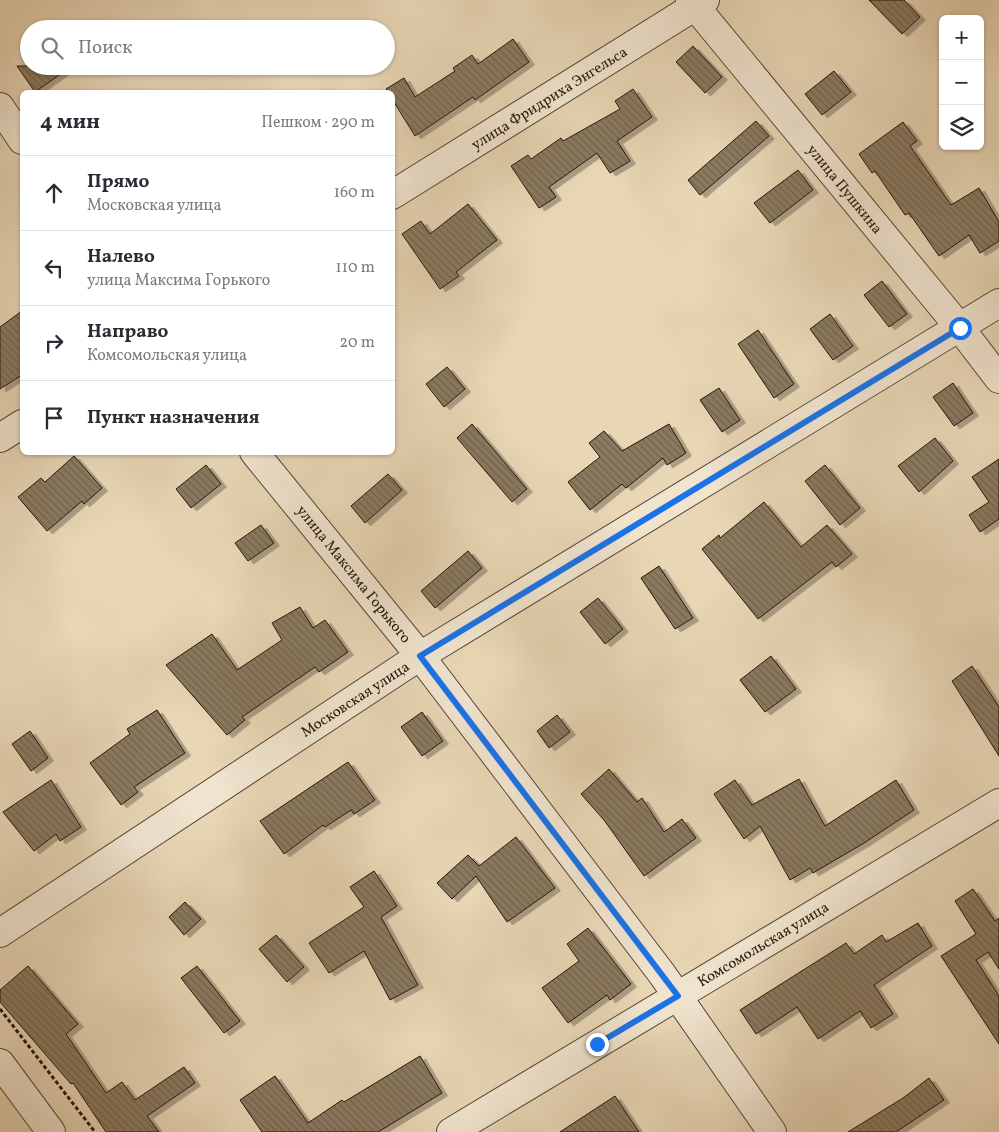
<!DOCTYPE html>
<html lang="ru">
<meta charset="utf-8">
<style>
body{margin:0;font-family:Vollkorn,serif;background:#f2f2f3;color:#2b2b33}
.controls{position:absolute;right:15px;top:15px;display:grid;overflow:hidden;border-radius:8px;box-shadow:0 1px 4px #0004}
.controls button{width:45px;height:45px;display:grid;place-items:center;padding:0;border:0;border-bottom:1px solid #e1e1e2;background:#fff;color:#2b2b33;font:25px sans-serif}
.stop{position:absolute;width:15px;height:15px;margin:-11px;border:4px solid #1a73e8;border-radius:50%;background:#fff}
.stop.end{background:#1a73e8;border-color:#fff;box-shadow:0 1px 5px #0008}
.list{margin:0;padding:0;list-style:none}
h2{display:flex;justify-content:space-between;align-items:center;height:65px;margin:0;padding:0 20px;font-size:21px}
h2 small{font-size:16px;font-weight:400;color:#7c7c81}
.list li{display:grid;grid-template-columns:32px 1fr auto;gap:15px;align-items:center;box-sizing:border-box;height:75px;padding:0 20px;border-top:1px solid #e1e1e2}
.list b{display:block;font-size:19px;white-space:nowrap}
.list p{margin:0;font-size:16px;white-space:nowrap;color:#7c7c81}
.list em{font-size:16px;font-style:normal;color:#7c7c81}
.icon{flex:none;width:28px;height:28px;fill:none;stroke:currentColor;stroke-width:2;stroke-linecap:round;stroke-linejoin:round}
.map{position:relative;flex:none;width:999px;height:1132px;overflow:hidden}
.search{position:absolute;background:#fff;box-shadow:0 1px 4px #0004;left:20px;top:20px;width:375px;height:55px;display:flex;align-items:center;gap:12px;box-sizing:border-box;padding:0 18px;border-radius:28px;color:#7c7c81;font-size:19px}
.panel{position:absolute;background:#fff;box-shadow:0 1px 4px #0004;left:20px;top:90px;width:375px;height:365px;border-radius:8px}
.map>svg:first-child{display:block}
.building{fill:url(#building-back-hatch);stroke:#251606;filter:url(#shadow)}
.lines{fill:none;stroke-linecap:round;stroke-linejoin:round}
.minor-casing{stroke:#564632;stroke-width:30}
.path{stroke:#251606;stroke-width:3;stroke-dasharray:4 2.5;stroke-linecap:butt}
.minor{stroke:#f0e4cf;stroke-width:28}
.route{stroke:#1a73e8;stroke-width:6}
.labels{text-anchor:middle;stroke-width:5;stroke-linejoin:round;paint-order:stroke}
.street-label{font-size:15px;fill:#251606;stroke:#f0e4cf}
</style>
<div class="map">
<svg width="999" height="1132" viewBox="0 0 999 1132">
<defs>
<pattern id="building-back-hatch" width="6" height="6" patternUnits="userSpaceOnUse" patternTransform="scale(1.25)"><rect width="6" height="6" fill="#8a7a61"/><path d="M-1 5l2 2M0 0l6 6M5-1l2 2" fill="none" stroke="#71634e"/></pattern>
<filter id="shadow"><feDropShadow dx="5.5" dy="3" stdDeviation="0" flood-color="#0004"/></filter>
</defs>
<rect width="100%" height="100%" fill="#e8d6b5"/>
<filter id="stains"><feTurbulence type="fractalNoise" baseFrequency=".004" numOctaves="4"/><feColorMatrix values="0 0 0 0 .2 0 0 0 0 .09 0 0 0 0 .02 0 0 0 .5 -.17"/></filter>
<radialGradient id="worn" r=".72"><stop offset=".6" stop-color="#630" stop-opacity="0"/><stop offset="1" stop-color="#630" stop-opacity=".3"/></radialGradient>
<g class="building">
<polygon points="869,0 904,0 920,17 902,34"/>
<polygon points="513,39 529,62 475,100 473,97 415,136 392,99 392,92 389,92 386,89 404,78 415,97 455,71 453,68 472,55 478,64"/>
<polygon points="693,46 722,77 705,93 676,62"/>
<polygon points="17,66 72,66 35,92"/>
<polygon points="834,71 851,92 822,115 805,94"/>
<polygon points="633,89 652,117 617,141 630,161 610,173 597,153 549,187 556,197 539,208 511,166 528,155 531,159 561,138 563,141 620,109 615,101"/>
<polygon points="756,121 769,136 700,195 688,180"/>
<polygon points="903,122 917,141 910,146 951,205 979,188 999,222 999,241 980,253 969,235 939,256 909,213 905,215 875,171 872,173 859,154"/>
<polygon points="798,170 813,190 770,223 754,203"/>
<polygon points="468,204 497,240 456,272 459,276 440,289 402,234 421,221 430,234"/>
<polygon points="882,281 907,314 889,327 864,295"/>
<polygon points="22,311 22,375 0,389 0,327"/>
<polygon points="830,314 853,346 833,360 810,329"/>
<polygon points="758,330 794,384 774,398 738,344"/>
<polygon points="447,367 465,389 444,407 426,384"/>
<polygon points="953,383 973,413 954,426 933,397"/>
<polygon points="719,388 740,420 722,432 700,400"/>
<polygon points="472,424 527,489 512,502 457,438"/>
<polygon points="669,424 686,453 667,465 663,458 626,488 622,484 590,510 568,482 600,457 589,443 604,431 622,451"/>
<polygon points="935,438 953,461 919,492 898,466"/>
<polygon points="74,456 102,488 84,504 82,501 47,531 18,497 41,478 45,482"/>
<polygon points="999,459 999,519 980,532 969,515 989,502 972,477"/>
<polygon points="206,465 221,484 191,508 176,489"/>
<polygon points="825,465 860,508 840,525 805,481"/>
<polygon points="388,474 402,490 365,523 351,506"/>
<polygon points="764,502 801,547 827,525 852,554 836,567 832,562 758,619 702,549 719,535 720,538"/>
<polygon points="261,525 274,543 248,561 235,543"/>
<polygon points="468,551 482,568 435,608 421,591"/>
<polygon points="659,566 693,618 675,629 641,578"/>
<polygon points="598,598 623,629 605,644 580,612"/>
<polygon points="300,607 313,628 325,620 348,652 319,672 315,667 242,717 245,720 227,735 166,665 212,634 237,670 282,640 272,623"/>
<polygon points="771,656 796,689 765,712 740,680"/>
<polygon points="972,666 999,707 999,756 952,681"/>
<polygon points="157,710 185,753 134,787 138,792 121,805 90,763 130,734 127,729"/>
<polygon points="422,712 443,741 422,756 401,727"/>
<polygon points="557,715 570,732 549,748 537,731"/>
<polygon points="30,731 48,758 31,771 12,744"/>
<polygon points="348,762 375,800 354,814 351,810 325,827 323,825 284,854 260,821"/>
<polygon points="609,769 637,802 642,798 664,832 682,819 696,838 644,876 604,820 581,794"/>
<polygon points="799,779 825,826 896,780 914,810 864,843 813,873 810,868 790,880 760,826 744,839 714,794 735,780 752,805"/>
<polygon points="51,780 81,827 60,841 56,834 34,851 3,812"/>
<polygon points="516,837 555,888 507,922 476,876 452,899 437,883 468,855 479,866"/>
<polygon points="374,871 397,906 381,917 418,985 390,1000 364,951 329,973 309,943 364,907 350,887"/>
<polygon points="973,889 995,921 999,918 999,969 988,952 976,960 999,996 999,1044 941,956 976,934 955,901"/>
<polygon points="185,902 201,919 184,935 169,917"/>
<polygon points="918,923 932,946 874,985 893,1014 871,1028 860,1011 818,1039 797,1007 756,1034 740,1010 846,943 854,954 882,935 886,942"/>
<polygon points="588,928 631,984 610,1000 607,995 568,1023 542,988 579,961 567,944"/>
<polygon points="276,935 304,967 287,982 259,949"/>
<polygon points="28,966 78,1024 66,1034 106,1093 122,1082 135,1100 184,1067 195,1083 147,1116 159,1132 106,1132 73,1083 71,1084 0,1002 0,990"/>
<polygon points="197,966 240,1021 224,1033 181,978"/>
<polygon points="420,1056 442,1093 378,1132 262,1132 240,1100 275,1076 308,1123 342,1100 344,1102"/>
<polygon points="929,1078 944,1100 896,1132 848,1132 903,1098"/>
<polygon points="615,1096 639,1132 560,1132"/>
</g>
<g class="lines">
<defs>
<g id="minor">
<polyline points="690,0 960,328 999,379"/>
<polyline points="0,107 22,140"/>
<polyline points="392,195 705,0"/>
<polyline points="0,438 22,424"/>
<polyline points="254,452 420,656 662,974 772,1132"/>
<polyline points="0,933 420,656 999,303"/>
<polyline points="0,1063 51,1132"/>
<polyline points="451,1132 999,803"/>
</g>
</defs>
<use href="#minor" class="minor-casing"/>
<polyline class="path" points="0,1009 95,1132"/>
<use href="#minor" class="minor"/>
</g>
<g class="lines">
<polyline class="route" points="597,1044 678,996 420,656 960,328"/>
</g>
<g class="labels">
<g class="street-label">
<text transform="translate(549 98) rotate(-32)" y="5">улица Фридриха Энгельса</text>
<text transform="translate(845 189) rotate(51)" y="5">улица Пушкина</text>
<text transform="translate(354 574) rotate(51)" y="5">улица Максима Горького</text>
<text transform="translate(355 699) rotate(-33)" y="5">Московская улица</text>
<text transform="translate(763 944) rotate(-31)" y="5">Комсомольская улица</text>
</g>
</g>
<rect width="100%" height="100%" filter="url(#stains)"/>
<rect width="100%" height="100%" fill="url(#worn)"/>
</svg>
<div class="controls">
<button>+</button>
<button>−</button>
<button><svg class="icon" aria-label="layers" viewBox="0 0 24 24"><path d="M12 4l9 5-9 5-9-5zM3 14l9 5 9-5"/></svg></button>
</div>
<div class="stop" style="left:960px;top:328px"></div>
<div class="stop end" style="left:597px;top:1044px"></div>
<div class="search"><svg class="icon" aria-label="search" viewBox="0 0 24 24"><circle cx="10" cy="10" r="6"/><path d="M15 15l6 6"/></svg>Поиск</div>
<section class="panel">
<h2>4 мин<small>Пешком · 290 m</small></h2>
<ul class="list">
<li><svg class="icon" aria-label="ahead" viewBox="0 0 24 24"><path d="M12 20V5M6 11l6-6 6 6"/></svg><div><b>Прямо</b><p>Московская улица</p></div><em>160 m</em></li>
<li><svg class="icon" aria-label="left" viewBox="0 0 24 24"><path d="M17 20v-9H6M10 6l-5 5 5 5"/></svg><div><b>Налево</b><p>улица Максима Горького</p></div><em>110 m</em></li>
<li><svg class="icon" aria-label="right" viewBox="0 0 24 24"><path d="M7 20v-9h11M14 6l5 5-5 5"/></svg><div><b>Направо</b><p>Комсомольская улица</p></div><em>20 m</em></li>
<li><svg class="icon" aria-label="arrive" viewBox="0 0 24 24"><path d="M6 21V4h12l-3 4 3 4H6"/></svg><div><b>Пункт назначения</b></div></li>
</ul>
</section>
</div>
